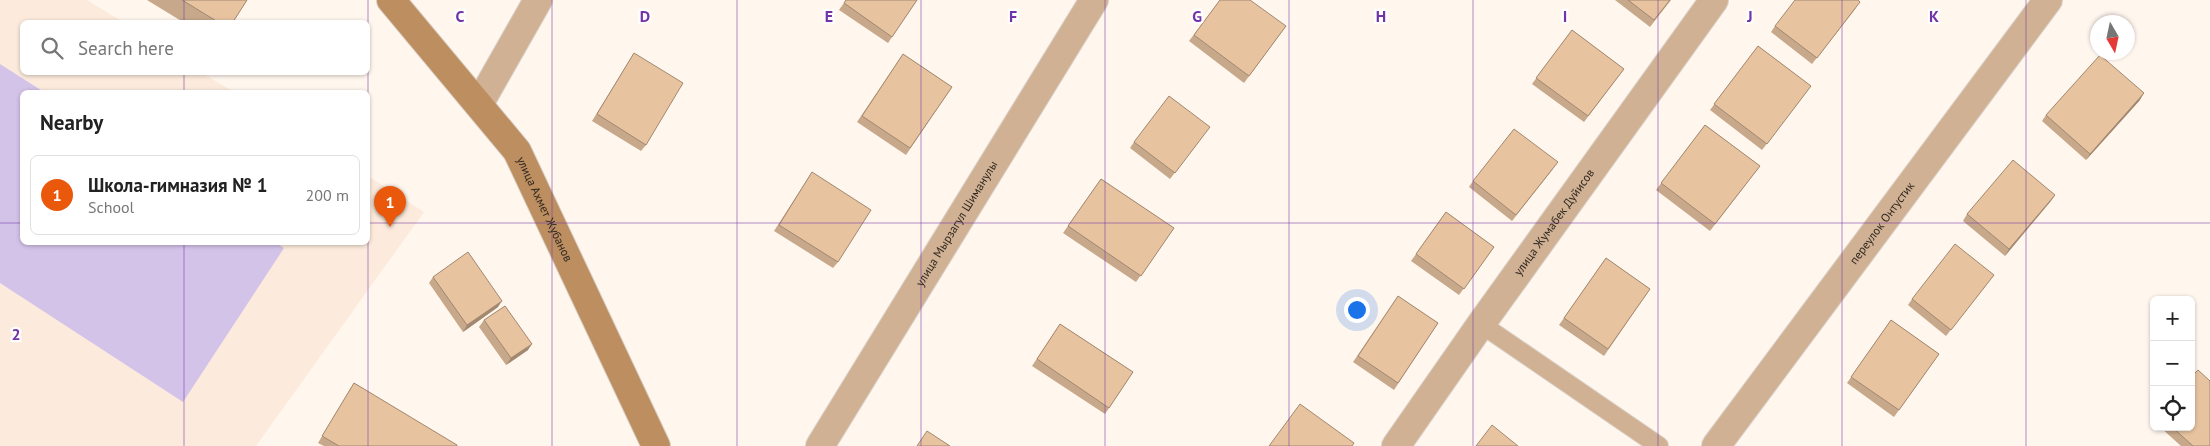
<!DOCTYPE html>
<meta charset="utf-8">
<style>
body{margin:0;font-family:"PT Sans",sans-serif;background:#f6f6f6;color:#222}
.controls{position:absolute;right:15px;bottom:15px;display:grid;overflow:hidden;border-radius:8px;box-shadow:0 1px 4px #0004}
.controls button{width:45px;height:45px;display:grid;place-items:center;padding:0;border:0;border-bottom:1px solid #e0e0e0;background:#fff;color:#222;font:25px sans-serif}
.compass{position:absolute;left:2090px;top:15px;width:45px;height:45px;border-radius:50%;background:#fff;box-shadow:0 1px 4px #0004;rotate:171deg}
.you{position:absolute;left:1356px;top:309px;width:18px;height:18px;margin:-12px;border:4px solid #fff;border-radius:50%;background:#1a73e8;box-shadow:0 0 0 8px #1a73e833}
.badge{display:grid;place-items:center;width:32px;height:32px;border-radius:50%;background:#ea580c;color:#fff;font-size:16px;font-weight:700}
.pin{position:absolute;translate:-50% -41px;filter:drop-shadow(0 1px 2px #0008)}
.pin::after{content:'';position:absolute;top:26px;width:18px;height:15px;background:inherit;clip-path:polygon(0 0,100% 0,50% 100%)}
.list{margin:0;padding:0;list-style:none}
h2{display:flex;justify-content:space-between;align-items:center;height:65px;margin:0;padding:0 20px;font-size:21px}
h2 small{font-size:16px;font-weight:400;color:#767676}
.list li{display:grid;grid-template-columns:32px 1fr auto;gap:15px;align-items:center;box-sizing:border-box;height:80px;margin:0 10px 10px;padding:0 10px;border:1px solid #e0e0e0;border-radius:8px}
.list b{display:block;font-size:19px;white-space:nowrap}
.list p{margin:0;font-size:16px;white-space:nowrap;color:#767676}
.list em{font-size:16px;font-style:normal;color:#767676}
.icon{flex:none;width:28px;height:28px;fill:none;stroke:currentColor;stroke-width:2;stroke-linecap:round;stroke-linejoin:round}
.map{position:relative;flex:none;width:2210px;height:446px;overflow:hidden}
.search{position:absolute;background:#fff;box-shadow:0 1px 4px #0004;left:20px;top:20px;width:350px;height:55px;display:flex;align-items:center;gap:12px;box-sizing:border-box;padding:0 18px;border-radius:8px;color:#767676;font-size:19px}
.panel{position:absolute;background:#fff;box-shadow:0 1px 4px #0004;left:20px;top:90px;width:350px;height:155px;border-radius:8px}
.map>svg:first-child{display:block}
.built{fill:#fcebdc}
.pitch{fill:#d4c3e9}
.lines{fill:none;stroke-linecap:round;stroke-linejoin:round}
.service-casing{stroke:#dad1c9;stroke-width:20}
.minor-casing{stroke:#dad1c9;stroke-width:30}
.secondary-casing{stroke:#dad1c9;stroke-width:30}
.service{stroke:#d1b193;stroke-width:18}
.minor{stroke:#d1b193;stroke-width:28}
.secondary{stroke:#bc8e60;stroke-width:28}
.wall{fill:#c7a88a}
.shaded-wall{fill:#a28870}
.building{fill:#e7c3a0;stroke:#a28870}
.grid{fill:none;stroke:#7333a8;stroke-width:1;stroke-opacity:0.55}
.labels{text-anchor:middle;stroke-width:4.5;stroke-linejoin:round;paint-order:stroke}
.street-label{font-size:12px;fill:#312921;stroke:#fff}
.grid-label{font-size:16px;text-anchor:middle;font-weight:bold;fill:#7333a8;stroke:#fff;stroke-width:4.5;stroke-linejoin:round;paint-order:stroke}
</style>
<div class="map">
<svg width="2210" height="446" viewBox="0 0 2210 446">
<rect width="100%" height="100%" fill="#fff6ee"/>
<polygon class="built" points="0,0 87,0 123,22 22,22 22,72 202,73 234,92 22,92 22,242 368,242 368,176 424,212 256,446 0,446"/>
<polygon class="pitch" points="0,64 44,92 22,92 22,242 275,242 284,248 183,402 0,283"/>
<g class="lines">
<defs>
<polyline id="service" points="1481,324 1659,446"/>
<g id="minor">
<polyline points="479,104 538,0"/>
<path id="s1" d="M820 446 1094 0"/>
<path id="s2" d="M1396 446 1481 324 1714 0"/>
<path id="s3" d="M1716 446 2048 0"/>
</g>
<g id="secondary">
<path id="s4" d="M391 0 517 151 656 446"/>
</g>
</defs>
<use href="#service" class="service-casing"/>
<use href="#minor" class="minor-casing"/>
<use href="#secondary" class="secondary-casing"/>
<use href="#service" class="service"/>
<use href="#minor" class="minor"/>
<use href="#secondary" class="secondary"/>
</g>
<g class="wall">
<polygon points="147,0 247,0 233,22 183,22"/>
<polygon points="846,0 917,0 888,43 839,10"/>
<polygon points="1220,0 1286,26 1244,83 1189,41"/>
<polygon points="1615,0 1671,0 1650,27"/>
<polygon points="1856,8 1812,64 1771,32 1775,26"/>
<polygon points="1572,30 1624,69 1584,122 1532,84"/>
<polygon points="1758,46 1811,86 1762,150 1710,110"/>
<polygon points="634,53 646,145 641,151 592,121"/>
<polygon points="903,54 952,87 906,155 857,122"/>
<polygon points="2140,100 2086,160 2042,121 2046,115"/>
<polygon points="1705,125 1760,166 1710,231 1656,190"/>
<polygon points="1205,133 1170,179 1130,148 1134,142"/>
<polygon points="1553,169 1512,221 1469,187 1473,181"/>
<polygon points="812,172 838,262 833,268 774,231"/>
<polygon points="1101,179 1174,228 1136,282 1063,233"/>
<polygon points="2055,195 2005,256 1963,221 1967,214"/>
<polygon points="1446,212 1494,247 1459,295 1411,261"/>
<polygon points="1606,258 1650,289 1604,356 1559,325"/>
<polygon points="1994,275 1946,336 1908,305 1912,299"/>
<polygon points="433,277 498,307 463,332 429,283"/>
<polygon points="1398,296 1438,323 1394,390 1353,362"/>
<polygon points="484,320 528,350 506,365 479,327"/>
<polygon points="1891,320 1939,354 1894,417 1847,383"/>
<polygon points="1060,324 1133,372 1105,414 1032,366"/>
<polygon points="354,383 457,446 324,446 318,443"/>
<polygon points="2160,427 2191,427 2210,446 2181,446"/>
</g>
<g class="shaded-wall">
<polygon points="2144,93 2140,100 2086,160 2090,154"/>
<polygon points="2055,195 2051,201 2005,256 2009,249"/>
<polygon points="502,301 498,307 463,332 467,325"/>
<polygon points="532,344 528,350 506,365 511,358"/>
</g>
<g class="building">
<polygon points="182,0 247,0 233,22 218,22"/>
<polygon points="846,0 917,0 892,37 844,3"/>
<polygon points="1220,0 1250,0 1286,26 1249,76 1194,35"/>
<polygon points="1628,0 1670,0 1654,20"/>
<polygon points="1795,0 1858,0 1860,2 1817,58 1775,26"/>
<polygon points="1572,30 1624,69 1588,116 1536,78"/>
<polygon points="1758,46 1811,86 1767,144 1714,104"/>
<polygon points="634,53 683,83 646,145 597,114"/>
<polygon points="903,54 952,87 910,148 862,116"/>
<polygon points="2100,55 2144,93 2090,154 2046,115"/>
<polygon points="1169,96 1210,127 1175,173 1134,142"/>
<polygon points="1705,125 1760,166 1715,224 1661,183"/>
<polygon points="1514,129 1558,162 1516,215 1473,181"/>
<polygon points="2013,160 2055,195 2009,249 1967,214"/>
<polygon points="812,172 871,210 838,262 779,225"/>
<polygon points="1101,179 1174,228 1141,276 1068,226"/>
<polygon points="1446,212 1494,247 1464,289 1416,254"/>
<polygon points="1955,244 1994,275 1951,330 1912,299"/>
<polygon points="468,252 502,301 467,325 433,277"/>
<polygon points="1606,258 1650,289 1608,349 1564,318"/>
<polygon points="1398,296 1438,323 1398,383 1358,356"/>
<polygon points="505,306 532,344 511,358 484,320"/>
<polygon points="1891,320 1939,354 1899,410 1851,377"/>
<polygon points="1060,324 1133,372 1109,408 1037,359"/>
<polygon points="2198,370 2210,381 2210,446 2193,446 2172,427 2191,427 2191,377"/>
<polygon points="354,383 457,445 457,446 339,446 322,436"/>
<polygon points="1300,404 1354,443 1352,446 1269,446"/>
<polygon points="1492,425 1518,446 1476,446"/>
<polygon points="927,431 950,446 917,446"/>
</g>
<path class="grid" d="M184 0V22M368 0V446M552 0V446M737 0V446M921 0V446M1105 0V446M1289 0V446M1473 0V446M1658 0V446M1842 0V446M2026 0V446M184 72V92M0 223H22M368 223H2210M184 242V446"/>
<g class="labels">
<g class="street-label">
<text dy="4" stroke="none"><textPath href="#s4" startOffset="261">улица Ахмет Жубанов</textPath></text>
<text dy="4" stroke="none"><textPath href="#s2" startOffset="274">улица Жумабек Дуйисов</textPath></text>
<text dy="4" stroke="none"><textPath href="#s1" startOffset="261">улица Мырзагул Шиманулы</textPath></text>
<text dy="4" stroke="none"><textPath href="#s3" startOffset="278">переулок Онтустик</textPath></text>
</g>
</g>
<g class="grid-label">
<text x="460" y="22">C</text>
<text x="645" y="22">D</text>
<text x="829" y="22">E</text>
<text x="1013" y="22">F</text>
<text x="1197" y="22">G</text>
<text x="1381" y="22">H</text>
<text x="1565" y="22">I</text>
<text x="1750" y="22">J</text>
<text x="1934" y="22">K</text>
<text x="16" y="340">2</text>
</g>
</svg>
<div class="controls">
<button>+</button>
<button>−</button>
<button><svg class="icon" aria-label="locate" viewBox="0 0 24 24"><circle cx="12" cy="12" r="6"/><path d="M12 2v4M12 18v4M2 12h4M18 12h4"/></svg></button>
</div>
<svg class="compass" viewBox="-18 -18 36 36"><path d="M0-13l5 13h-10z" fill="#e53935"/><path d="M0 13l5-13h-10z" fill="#767676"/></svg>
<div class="you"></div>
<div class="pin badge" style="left:390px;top:227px">1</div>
<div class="search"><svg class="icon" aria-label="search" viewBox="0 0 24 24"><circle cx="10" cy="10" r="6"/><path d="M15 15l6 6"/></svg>Search here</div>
<section class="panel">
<h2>Nearby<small></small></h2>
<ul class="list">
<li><span class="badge">1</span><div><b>Школа-гимназия № 1</b><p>School</p></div><em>200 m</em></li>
</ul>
</section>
</div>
